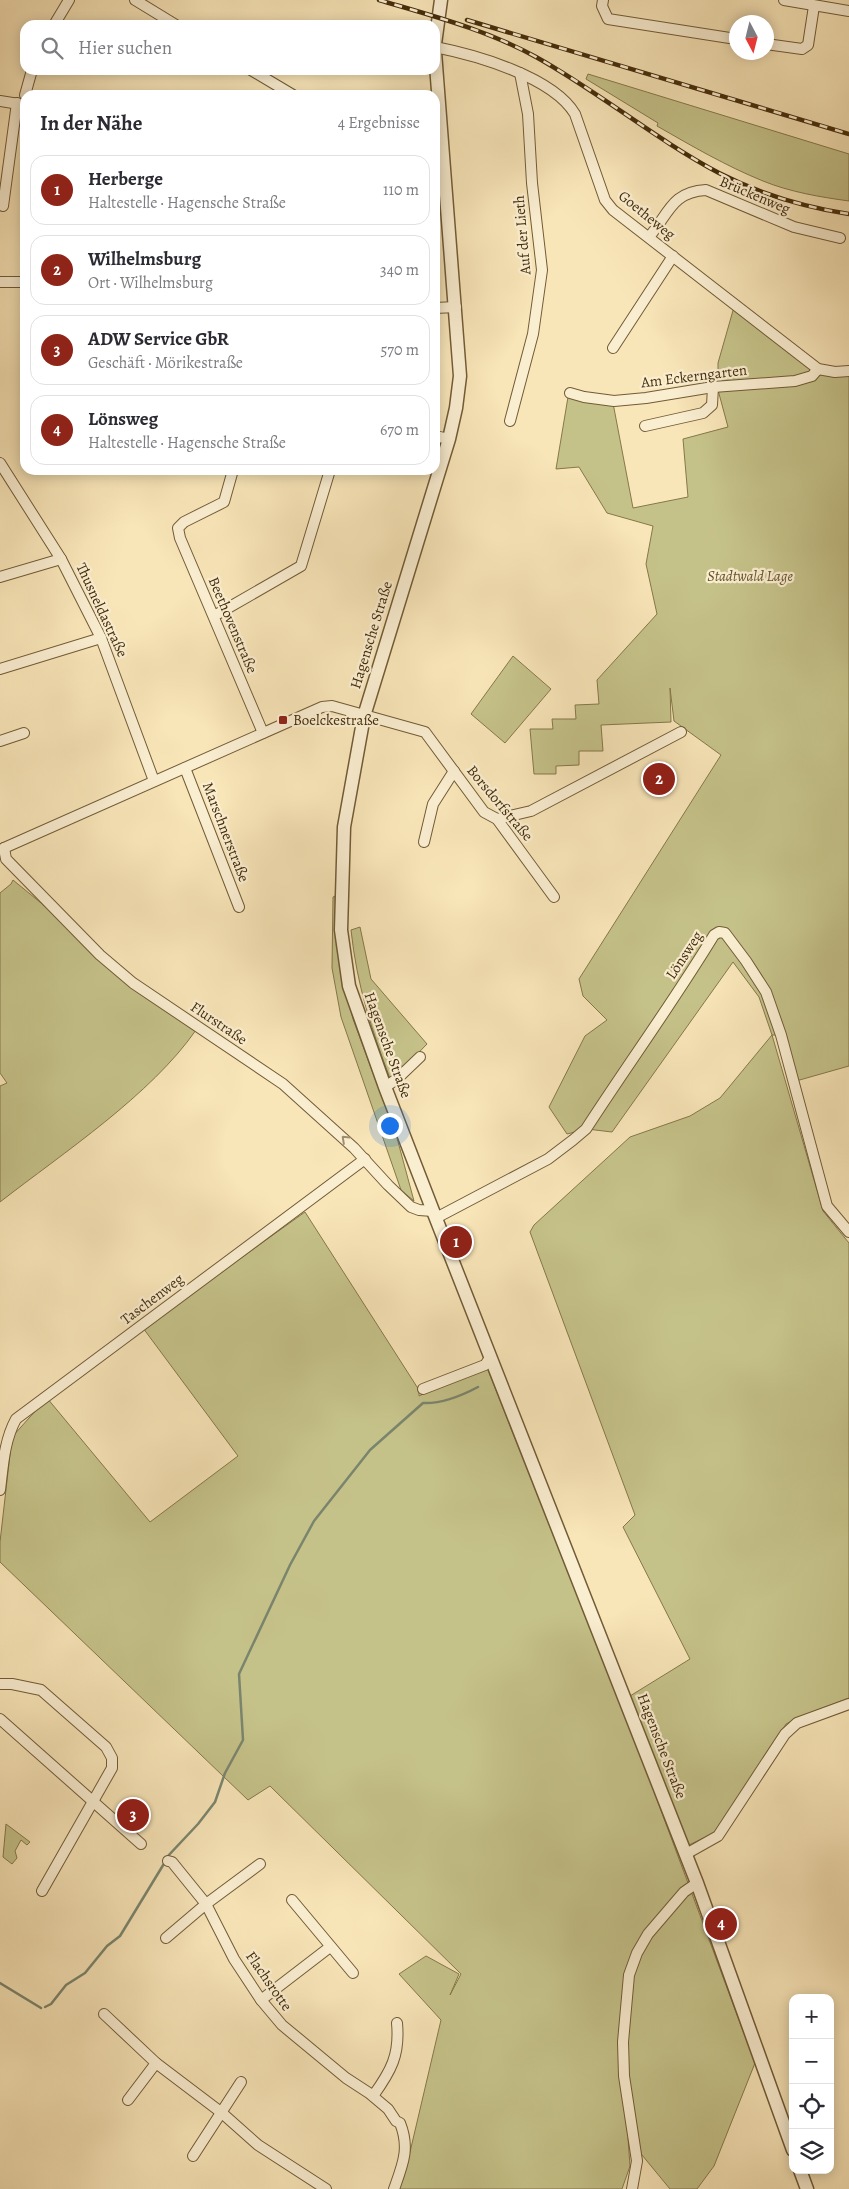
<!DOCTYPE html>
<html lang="de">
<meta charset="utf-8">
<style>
body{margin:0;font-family:Alegreya,serif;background:#f7f7f7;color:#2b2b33}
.controls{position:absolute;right:15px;bottom:15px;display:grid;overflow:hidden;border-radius:10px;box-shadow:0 2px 12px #0003}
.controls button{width:45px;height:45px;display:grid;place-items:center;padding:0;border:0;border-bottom:1px solid #e1e1e2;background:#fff;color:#2b2b33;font:25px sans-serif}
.compass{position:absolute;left:729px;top:15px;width:45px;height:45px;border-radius:50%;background:#fff;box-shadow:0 2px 12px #0003;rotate:173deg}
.you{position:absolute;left:389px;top:1125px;width:18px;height:18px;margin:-12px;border:4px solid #fff;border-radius:50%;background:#1a73e8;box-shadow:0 0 0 8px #1a73e833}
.badge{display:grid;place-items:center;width:32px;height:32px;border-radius:50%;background:#8f2418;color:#fff;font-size:16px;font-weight:700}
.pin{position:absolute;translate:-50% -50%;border:2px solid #fff;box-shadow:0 1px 5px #0006}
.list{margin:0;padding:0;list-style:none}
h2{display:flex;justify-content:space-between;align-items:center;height:65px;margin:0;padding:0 20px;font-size:21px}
h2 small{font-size:16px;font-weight:400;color:#7c7c81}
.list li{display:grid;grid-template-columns:32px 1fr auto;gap:15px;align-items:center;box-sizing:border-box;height:70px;margin:0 10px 10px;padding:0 10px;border:1px solid #e1e1e2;border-radius:15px}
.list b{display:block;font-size:19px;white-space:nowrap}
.list p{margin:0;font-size:16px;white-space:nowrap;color:#7c7c81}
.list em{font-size:16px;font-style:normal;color:#7c7c81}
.icon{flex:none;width:28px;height:28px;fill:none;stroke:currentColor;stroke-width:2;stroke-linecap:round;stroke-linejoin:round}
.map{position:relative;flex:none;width:849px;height:2189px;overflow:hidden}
.search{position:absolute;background:#fff;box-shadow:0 2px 12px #0003;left:20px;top:20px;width:420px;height:55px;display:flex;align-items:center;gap:12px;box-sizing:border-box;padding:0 18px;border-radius:15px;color:#7c7c81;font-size:19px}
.panel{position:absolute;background:#fff;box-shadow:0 2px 12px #0003;left:20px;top:90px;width:420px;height:385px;border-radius:15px}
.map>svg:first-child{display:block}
.green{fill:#c5c289;stroke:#85784a}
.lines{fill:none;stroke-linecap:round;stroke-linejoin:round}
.stream{stroke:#7a856e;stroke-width:2.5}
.minor-casing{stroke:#725b36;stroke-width:12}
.tertiary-casing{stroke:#725b36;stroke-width:15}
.minor{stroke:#faeed1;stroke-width:10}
.tertiary{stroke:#faeed1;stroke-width:12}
.rail-casing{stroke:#452d0b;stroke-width:4.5}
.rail{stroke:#faeed1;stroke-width:2.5;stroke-dasharray:8;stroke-linecap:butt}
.oneway{stroke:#a08e6e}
.poi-dot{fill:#8f2418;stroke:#faeed1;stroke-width:2}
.labels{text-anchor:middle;stroke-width:4.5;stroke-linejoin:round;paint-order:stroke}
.street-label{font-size:15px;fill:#452d0b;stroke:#faeed1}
.park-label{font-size:15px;font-style:italic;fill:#65522a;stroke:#faeed1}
.poi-label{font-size:15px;fill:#452d0b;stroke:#faeed1;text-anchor:start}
</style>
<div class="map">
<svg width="849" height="2189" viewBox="0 0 849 2189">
<rect width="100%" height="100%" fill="#f8e5b8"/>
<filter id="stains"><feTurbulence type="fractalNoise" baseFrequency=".004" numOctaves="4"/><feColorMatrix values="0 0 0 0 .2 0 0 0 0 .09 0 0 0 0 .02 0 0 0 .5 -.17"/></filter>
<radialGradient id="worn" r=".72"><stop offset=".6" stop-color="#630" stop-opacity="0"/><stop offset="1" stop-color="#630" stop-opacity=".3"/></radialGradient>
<g class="green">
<path d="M588 74 849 154V201C820 197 790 192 763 181 726 166 692 146 657 126L658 123 586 79Z"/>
<polygon points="734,307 820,374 849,376 849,1066 796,1081 782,1035 772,1035 823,1211 849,1243 849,1698 799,1717 786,1724 716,1832 689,1845 630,1696 690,1659 623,1527 635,1515 530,1232 534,1225 630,1137 690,1116 720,1098 772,1035 759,997 733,962 612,1132 587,1129 567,1134 549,1107 585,1036 607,1020 583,996 579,979 721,755 674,721 670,688 671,722 601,725 603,751 579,751 579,765 556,766 556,774 534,774 530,729 553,729 552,719 576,719 575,705 599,704 597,680 657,614 646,564 653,526 607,513 579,467 556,469 568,397 613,403 633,508 688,497 683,439 728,427 718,390 718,363"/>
<polygon points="513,656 551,689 505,743 471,714"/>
<path d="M13 880 196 1030C151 1095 63 1153 0 1202V1086L7 1083 0 1073V893L11 884Z"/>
<polygon points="335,896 338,945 343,977 353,1019 397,1138 414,1201 401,1190 341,1017 332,968 333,897"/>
<path d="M360 927 371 979 427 1044 391 1081C371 1028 357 986 351 930Z"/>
<polygon points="305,1212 419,1390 419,1396 486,1365 637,1746 755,2063 714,2166 697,2189 670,2189 628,2138 630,2166 622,2189 397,2189 410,2152 441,2020 399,1974 426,1956 459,1974 450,1995 461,1974 270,1786 248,1800 0,1562 0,1542 12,1437 47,1398 150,1522 238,1456 143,1328"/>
<polygon points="6,1824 30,1842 27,1845 21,1840 15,1851 17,1858 12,1864 3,1857"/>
</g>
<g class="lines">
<g class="stream">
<path d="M167 1857 198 1824 215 1802 225 1773 243 1740 239 1674 290 1565 314 1521 370 1450 423 1403C442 1404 461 1396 478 1387"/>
<polyline points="0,1983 41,2008"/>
<polyline points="45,2007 51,2004 66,1985 85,1973 107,1946 120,1936 165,1862"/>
</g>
<defs>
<g id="minor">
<polyline points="135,0 176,25"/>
<polyline points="603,0 602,6 608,19 736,39"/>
<polyline points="784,0 849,11"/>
<polyline points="54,25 69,0"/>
<polyline points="766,44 802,49 808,45 814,6"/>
<path d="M435 47C476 55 553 77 575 114L605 200 613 210 818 369 835 372 849 371"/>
<polyline points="251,70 293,95"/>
<polyline points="25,95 32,70"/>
<polyline points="0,101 25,105"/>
<polyline points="3,206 17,103"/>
<path d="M649 237C669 214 671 192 706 190L794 227 840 238"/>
<polyline points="0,282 25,282"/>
<polyline points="435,308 456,307"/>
<polyline points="613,348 673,256"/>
<polyline points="570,393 584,397 614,401 646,398 713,387 795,381 812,376 818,369"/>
<polyline points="510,421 533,334 542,270 532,183 528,114 520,73"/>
<polyline points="645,426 703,413 712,405 713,387"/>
<polyline points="435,436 449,439"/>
<polyline points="0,463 61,559 101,638 154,781"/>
<polyline points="233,470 224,502 184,522 178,528 180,538 263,733"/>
<polyline points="0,577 61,559"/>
<polyline points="214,616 301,566 330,470"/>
<polyline points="0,669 101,638"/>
<polyline points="0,741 24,733"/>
<polyline points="185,768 239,907"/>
<polyline points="497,819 531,811 681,732"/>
<polyline points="424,842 433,804 454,771"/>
<polyline points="4,848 322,707 332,706 425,732 484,812 497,819 554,897"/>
<polyline points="4,848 6,859 100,955 133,983 283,1084 354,1148 388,1185 411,1207 419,1210 433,1211"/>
<polyline points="385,1087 397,1079 420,1057"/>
<path d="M436 1218 548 1159 573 1140 586 1129C628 1064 674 1001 714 935L719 932 725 933 746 961 766 992 781 1035 827 1206 849 1232"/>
<polyline points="423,1389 485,1365 490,1358"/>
<path d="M0 1490C3 1466 4 1441 16 1419L365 1159"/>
<polyline points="0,1684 12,1684 41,1690 106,1747 112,1758 112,1768 42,1891"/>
<polyline points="0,1719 141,1844"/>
<polyline points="686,1854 718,1836 785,1734 797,1723 849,1704"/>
<path d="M168 1861 172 1862 206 1904 234 1959 261 2000 282 2025 346 2078 369 2093 388 2109 396 2121 400 2123C410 2148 403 2164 394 2189"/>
<polyline points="292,1900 353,1973"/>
<polyline points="166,1938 206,1904 260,1864"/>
<polyline points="261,2000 330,1947"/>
<polyline points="104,2014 156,2063 222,2113 258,2145 326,2189"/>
<path d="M373 2096C391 2071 400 2055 397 2023"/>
<polyline points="128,2100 156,2063"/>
<polyline points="193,2156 241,2082"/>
<polyline points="632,2189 637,2161 624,2076 623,2042 629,1975 637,1953 648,1934 684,1892 697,1883"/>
</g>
<g id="tertiary">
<polyline points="435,44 441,0"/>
<polyline points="435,52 460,376 456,408 449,439 364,716 344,827 341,930 349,986 385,1087 433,1211 697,1883 793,2150"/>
<polyline points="800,2170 807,2189"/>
</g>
</defs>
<use href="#minor" class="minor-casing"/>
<use href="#tertiary" class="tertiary-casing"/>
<use href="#minor" class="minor"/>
<use href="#tertiary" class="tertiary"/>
<defs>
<g id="rail">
<path d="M379 0C433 16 487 30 536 57 599 92 655 139 719 173 760 194 804 207 849 214"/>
<polyline points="467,20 849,134"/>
</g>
</defs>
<use href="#rail" class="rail-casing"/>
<use href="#rail" class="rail"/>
</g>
<defs><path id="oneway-chevron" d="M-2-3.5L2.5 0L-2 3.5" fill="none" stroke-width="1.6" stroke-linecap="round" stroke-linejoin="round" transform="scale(1.25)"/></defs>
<use class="oneway" href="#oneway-chevron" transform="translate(345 1139) rotate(-137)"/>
<rect class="poi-dot" x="278" y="715" width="10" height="10" rx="2.5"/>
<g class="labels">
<g class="street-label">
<text transform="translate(755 195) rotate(23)" y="5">Brückenweg</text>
<text transform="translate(647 215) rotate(39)" y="5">Goetheweg</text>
<text transform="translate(522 235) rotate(-95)" y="5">Auf der Lieth</text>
<text transform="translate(694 376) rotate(-7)" y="5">Am Eckerngarten</text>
<text transform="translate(102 610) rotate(65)" y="5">Thusneldastraße</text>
<text transform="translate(233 625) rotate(67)" y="5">Beethovenstraße</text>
<text transform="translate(371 635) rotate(-73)" y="5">Hagensche Straße</text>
<text transform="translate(500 803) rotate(50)" y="5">Borsdorfstraße</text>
<text transform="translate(226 832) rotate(69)" y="5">Marschnerstraße</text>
<text transform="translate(684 955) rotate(-57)" y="5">Lönsweg</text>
<text transform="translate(219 1023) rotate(34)" y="5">Flurstraße</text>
<text transform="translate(388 1045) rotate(70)" y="5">Hagensche Straße</text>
<text transform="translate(152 1299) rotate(-37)" y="5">Taschenweg</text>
<text transform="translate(662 1746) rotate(69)" y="5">Hagensche Straße</text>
<text transform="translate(269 1981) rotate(55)" y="5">Flachsrotte</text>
</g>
<g class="park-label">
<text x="750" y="581">Stadtwald Lage</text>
</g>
<g class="poi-label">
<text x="293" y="725">Boelckestraße</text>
</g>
</g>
<rect width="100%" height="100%" filter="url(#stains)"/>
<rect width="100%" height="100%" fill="url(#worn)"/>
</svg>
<div class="controls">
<button>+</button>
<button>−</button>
<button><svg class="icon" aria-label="locate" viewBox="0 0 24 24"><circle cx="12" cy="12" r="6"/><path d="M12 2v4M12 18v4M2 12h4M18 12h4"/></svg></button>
<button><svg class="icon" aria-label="layers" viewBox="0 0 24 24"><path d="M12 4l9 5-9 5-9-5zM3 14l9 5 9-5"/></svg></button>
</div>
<svg class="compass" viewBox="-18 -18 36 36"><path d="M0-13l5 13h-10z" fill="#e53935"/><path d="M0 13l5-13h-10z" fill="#7c7c81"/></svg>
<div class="you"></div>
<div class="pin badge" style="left:456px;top:1242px">1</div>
<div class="pin badge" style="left:659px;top:779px">2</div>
<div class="pin badge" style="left:133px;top:1815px">3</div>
<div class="pin badge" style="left:721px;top:1924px">4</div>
<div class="search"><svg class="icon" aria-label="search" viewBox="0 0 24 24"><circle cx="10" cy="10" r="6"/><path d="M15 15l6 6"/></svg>Hier suchen</div>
<section class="panel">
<h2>In der Nähe<small>4 Ergebnisse</small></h2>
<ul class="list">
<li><span class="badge">1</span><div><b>Herberge</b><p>Haltestelle · Hagensche Straße</p></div><em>110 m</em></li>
<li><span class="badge">2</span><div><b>Wilhelmsburg</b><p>Ort · Wilhelmsburg</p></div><em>340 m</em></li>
<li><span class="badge">3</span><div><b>ADW Service GbR</b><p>Geschäft · Mörikestraße</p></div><em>570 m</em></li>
<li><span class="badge">4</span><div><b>Lönsweg</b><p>Haltestelle · Hagensche Straße</p></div><em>670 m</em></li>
</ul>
</section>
</div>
